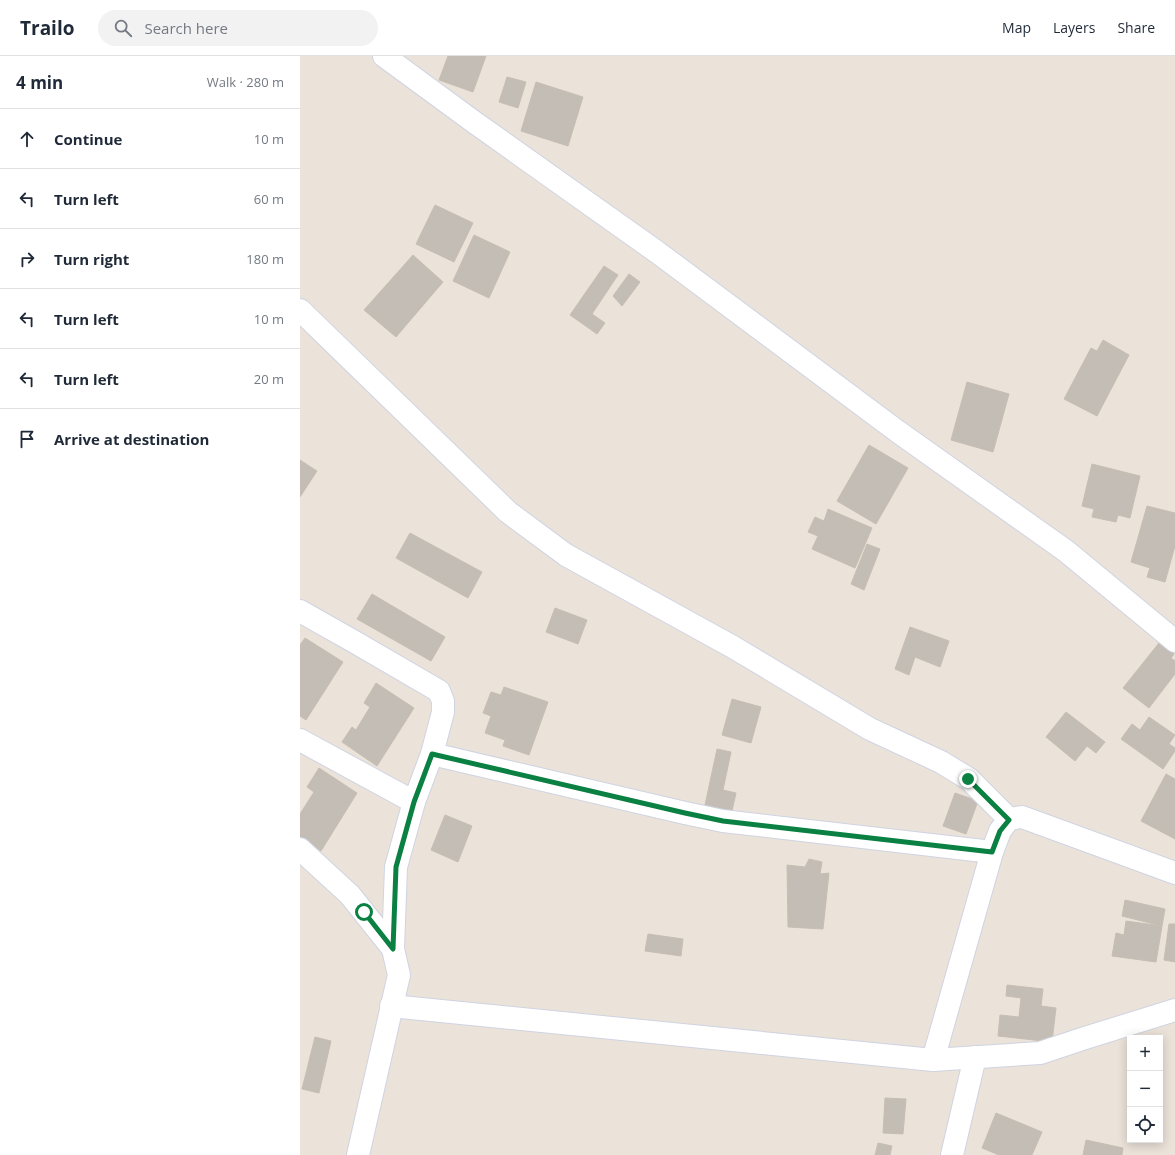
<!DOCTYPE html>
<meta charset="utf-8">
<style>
body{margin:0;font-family:"Open Sans",sans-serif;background:#f2f2f3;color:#1f2937}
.controls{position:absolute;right:12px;bottom:12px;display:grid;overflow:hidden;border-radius:0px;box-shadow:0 2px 10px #0003}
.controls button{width:36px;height:36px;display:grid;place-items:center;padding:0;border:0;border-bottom:1px solid #e0e1e3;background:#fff;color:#1f2937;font:20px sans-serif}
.stop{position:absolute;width:12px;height:12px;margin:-9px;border:3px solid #0b8043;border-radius:50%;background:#fff}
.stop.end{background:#0b8043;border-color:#fff;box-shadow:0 1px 4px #0008}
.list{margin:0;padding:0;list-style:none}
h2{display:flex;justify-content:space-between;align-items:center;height:52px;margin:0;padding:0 16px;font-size:17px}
h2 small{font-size:13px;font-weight:400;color:#747a83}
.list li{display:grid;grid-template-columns:26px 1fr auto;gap:12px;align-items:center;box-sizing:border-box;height:60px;padding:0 16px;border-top:1px solid #e0e1e3}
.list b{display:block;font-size:15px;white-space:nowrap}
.list em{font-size:13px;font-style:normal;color:#747a83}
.icon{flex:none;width:22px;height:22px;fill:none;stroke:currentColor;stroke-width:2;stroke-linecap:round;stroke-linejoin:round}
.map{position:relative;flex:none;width:875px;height:1099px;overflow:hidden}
header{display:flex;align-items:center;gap:24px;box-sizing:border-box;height:56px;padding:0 20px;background:#fff;border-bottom:1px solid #e0e1e3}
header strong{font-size:19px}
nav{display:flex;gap:22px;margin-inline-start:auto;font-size:14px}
.search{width:280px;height:36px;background:#f2f2f3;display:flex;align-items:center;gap:10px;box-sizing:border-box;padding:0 14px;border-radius:22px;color:#747a83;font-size:15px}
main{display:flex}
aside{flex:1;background:#fff}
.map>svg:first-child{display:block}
.building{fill:#c3bdb5;stroke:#c7beb3}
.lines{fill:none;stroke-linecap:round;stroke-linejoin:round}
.street-casing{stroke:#cfd4e2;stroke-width:24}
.street{stroke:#fff;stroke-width:22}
.route{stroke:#0b8043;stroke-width:5}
</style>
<header>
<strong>Trailo</strong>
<div class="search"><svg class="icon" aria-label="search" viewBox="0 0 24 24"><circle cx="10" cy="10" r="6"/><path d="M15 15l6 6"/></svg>Search here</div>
<nav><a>Map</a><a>Layers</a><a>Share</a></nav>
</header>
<main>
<aside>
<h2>4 min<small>Walk · 280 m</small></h2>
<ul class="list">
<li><svg class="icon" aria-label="ahead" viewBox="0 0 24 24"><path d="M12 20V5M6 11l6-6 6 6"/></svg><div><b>Continue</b></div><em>10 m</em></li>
<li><svg class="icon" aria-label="left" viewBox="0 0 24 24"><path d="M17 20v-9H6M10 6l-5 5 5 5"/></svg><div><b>Turn left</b></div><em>60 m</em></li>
<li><svg class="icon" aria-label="right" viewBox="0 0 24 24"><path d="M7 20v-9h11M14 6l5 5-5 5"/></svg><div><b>Turn right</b></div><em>180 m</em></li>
<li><svg class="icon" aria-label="left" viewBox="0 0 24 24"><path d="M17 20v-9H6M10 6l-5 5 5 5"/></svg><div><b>Turn left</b></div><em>10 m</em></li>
<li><svg class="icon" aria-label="left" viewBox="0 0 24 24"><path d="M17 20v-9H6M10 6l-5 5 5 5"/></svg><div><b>Turn left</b></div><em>20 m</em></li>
<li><svg class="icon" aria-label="arrive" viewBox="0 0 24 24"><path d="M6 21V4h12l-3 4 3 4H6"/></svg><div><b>Arrive at destination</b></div></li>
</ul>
</aside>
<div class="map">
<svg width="875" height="1099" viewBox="0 0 875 1099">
<rect width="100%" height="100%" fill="#ebe2d9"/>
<g class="building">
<polygon points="148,0 186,0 173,36 139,24"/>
<polygon points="207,21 226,26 218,52 199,46"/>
<polygon points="236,26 283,41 268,90 221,75"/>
<polygon points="135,149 173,167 154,206 116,188"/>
<polygon points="174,179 210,196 189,242 153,225"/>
<polygon points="113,199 143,226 96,281 64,254"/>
<polygon points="304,210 318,219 292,258 305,267 297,278 270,259"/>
<polygon points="329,218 340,226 322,250 313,240"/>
<polygon points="803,284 829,299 797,360 764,343 791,292 797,295"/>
<polygon points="667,326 709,338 693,396 651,384"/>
<polygon points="569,389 608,412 576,468 537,445"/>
<polygon points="0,404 17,415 0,441"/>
<polygon points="792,408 840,420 830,462 818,459 816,466 792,461 794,453 782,450"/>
<polygon points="847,450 875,457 875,490 865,526 847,521 850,512 831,506"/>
<polygon points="528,453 572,472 555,512 512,493 518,480 508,476 515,461 524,465"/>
<polygon points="110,477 182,516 168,542 96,502"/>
<polygon points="567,488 580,493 564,534 551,528"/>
<polygon points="72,538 145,581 131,605 57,563"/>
<polygon points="255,552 287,564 278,588 246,576"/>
<polygon points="610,571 649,585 640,611 615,601 609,619 595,613"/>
<polygon points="5,582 43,606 6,664 0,660 0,589"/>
<polygon points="859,587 874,598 871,602 875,605 875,618 849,652 823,632"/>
<polygon points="76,627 114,652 77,710 42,686 52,671 56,674 70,651 64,647"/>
<polygon points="204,631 248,646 229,699 203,690 205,684 185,677 191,660 183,657 191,636 201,639"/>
<polygon points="432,643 461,651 451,687 422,679"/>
<polygon points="766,656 805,686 796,697 787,690 775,705 746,681"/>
<polygon points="849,661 875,679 869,688 875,692 875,695 863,713 821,683 832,668 840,674"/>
<polygon points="417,693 431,696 423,734 436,737 432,755 405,749"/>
<polygon points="19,712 57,737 21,795 0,781 0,758 14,736 7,731"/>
<polygon points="866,718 875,723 875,783 841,765"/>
<polygon points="655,737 678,745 666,778 643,770"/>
<polygon points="145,759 172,770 158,806 131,794"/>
<polygon points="509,803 522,806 520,818 529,817 523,873 488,871 487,809 505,811"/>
<polygon points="825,844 865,853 862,870 822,860"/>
<polygon points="826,865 862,870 856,906 812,900 816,877 824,879"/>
<polygon points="869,868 875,868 875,906 864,904"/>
<polygon points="348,878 383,883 381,900 345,895"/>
<polygon points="707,929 743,933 741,950 756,952 752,986 698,980 700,959 719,961 721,942 706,940"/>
<polygon points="15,981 31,985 19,1037 2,1033"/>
<polygon points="585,1042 606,1043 603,1078 583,1077"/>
<polygon points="696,1057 742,1076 732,1099 699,1099 682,1092"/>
<polygon points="786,1084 823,1092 822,1099 783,1099"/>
<polygon points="578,1087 592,1090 590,1099 575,1099"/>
</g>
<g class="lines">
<defs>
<g id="street">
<polyline points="84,0 174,66 357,196 597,375 766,495 875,585"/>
<polyline points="0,254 208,456 266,499 433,591 570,673 641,706 669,723 709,763"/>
<polyline points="0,555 53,585 139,635 143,645 143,656 132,698 114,746"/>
<polyline points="0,684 114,746 96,811 93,893 99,919 58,1099"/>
<polyline points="132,698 385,757 423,765 692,796"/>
<polyline points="0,793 50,839 93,893"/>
<polyline points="91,950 633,1004 692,796 700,775 709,763 722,761 875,817"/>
<polyline points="633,1004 740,997 785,982 875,954"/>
<polyline points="652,1099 675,1001"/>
</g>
</defs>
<use href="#street" class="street-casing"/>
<use href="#street" class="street"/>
</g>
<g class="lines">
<polyline class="route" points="64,856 93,893 96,811 114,746 132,698 385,757 423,765 692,796 700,775 709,764 668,723"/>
</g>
</svg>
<div class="controls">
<button>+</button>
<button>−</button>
<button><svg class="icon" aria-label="locate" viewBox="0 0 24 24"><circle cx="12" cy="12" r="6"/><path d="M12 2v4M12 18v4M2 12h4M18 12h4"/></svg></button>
</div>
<div class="stop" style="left:64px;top:856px"></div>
<div class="stop end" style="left:668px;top:723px"></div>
</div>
</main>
